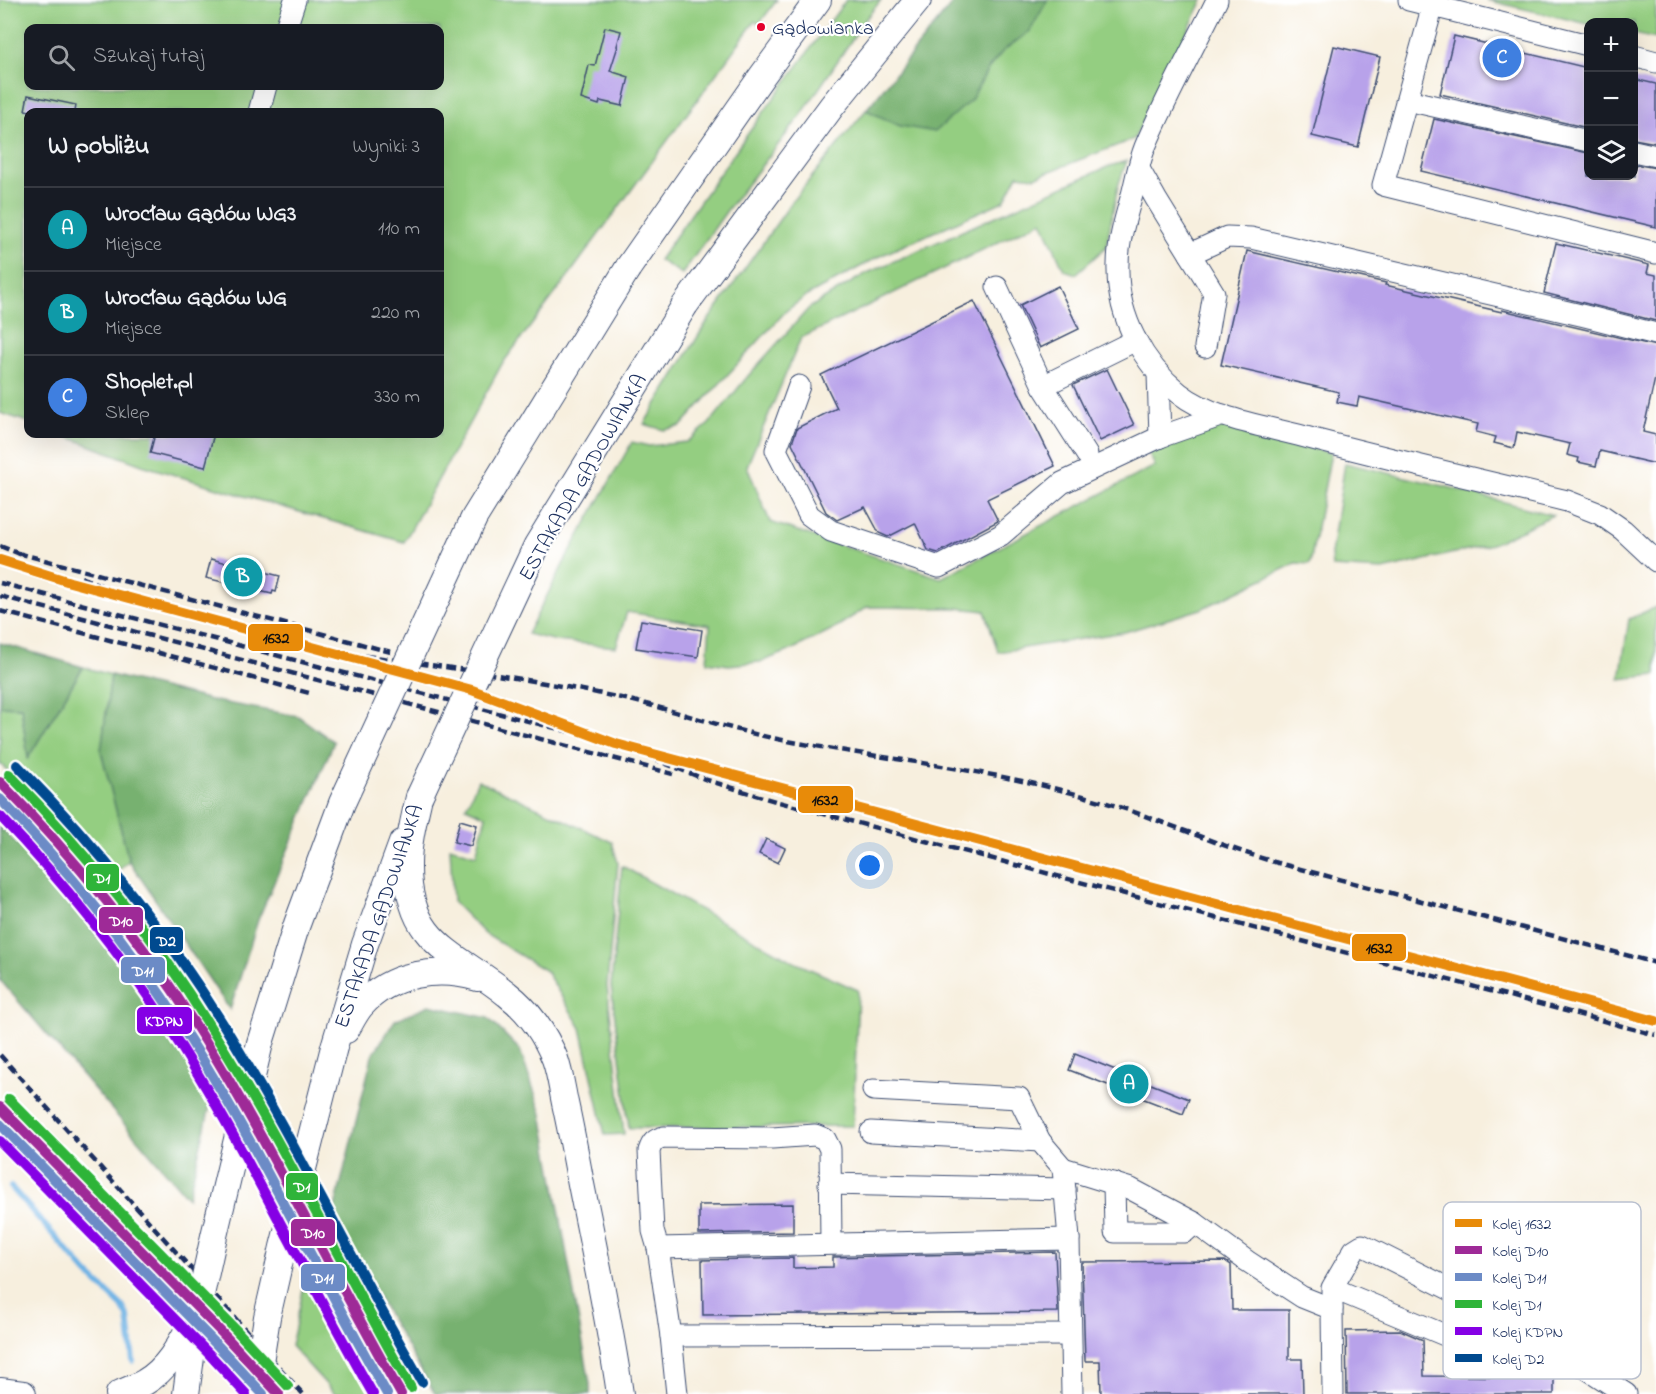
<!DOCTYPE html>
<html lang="pl">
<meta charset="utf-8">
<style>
body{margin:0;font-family:"Indie Flower",sans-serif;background:#242831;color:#f1f3f6}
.controls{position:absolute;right:18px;top:18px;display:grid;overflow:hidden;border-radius:12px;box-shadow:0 6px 24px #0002}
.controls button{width:54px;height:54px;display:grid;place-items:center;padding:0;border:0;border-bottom:2px solid #363941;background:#171b24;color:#f1f3f6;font:30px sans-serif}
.you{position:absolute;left:870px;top:866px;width:21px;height:21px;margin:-15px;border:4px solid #fff;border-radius:50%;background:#1a73e8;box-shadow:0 0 0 9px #1a73e833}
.badge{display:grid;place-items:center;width:39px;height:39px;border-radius:50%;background:#8c9099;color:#fff;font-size:20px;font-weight:700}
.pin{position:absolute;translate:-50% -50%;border:3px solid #fff;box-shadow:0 2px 6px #0006}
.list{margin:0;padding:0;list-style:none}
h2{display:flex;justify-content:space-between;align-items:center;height:78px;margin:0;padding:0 24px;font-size:26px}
h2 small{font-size:20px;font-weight:400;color:#9ea1a6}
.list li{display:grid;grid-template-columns:39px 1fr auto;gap:18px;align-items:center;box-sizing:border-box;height:84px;padding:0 24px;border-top:2px solid #363941}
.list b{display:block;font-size:22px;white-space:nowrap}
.list p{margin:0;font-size:20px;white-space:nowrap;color:#9ea1a6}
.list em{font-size:20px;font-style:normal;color:#9ea1a6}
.icon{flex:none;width:33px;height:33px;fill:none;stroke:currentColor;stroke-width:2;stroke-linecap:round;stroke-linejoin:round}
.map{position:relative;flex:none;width:1656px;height:1394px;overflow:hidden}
.search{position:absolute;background:#171b24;box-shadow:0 6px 24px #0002;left:24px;top:24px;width:420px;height:66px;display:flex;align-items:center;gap:15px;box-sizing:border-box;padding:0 21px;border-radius:12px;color:#9ea1a6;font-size:22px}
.panel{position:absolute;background:#171b24;box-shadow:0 6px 24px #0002;left:24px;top:108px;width:420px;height:330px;border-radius:12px}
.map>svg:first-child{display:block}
.green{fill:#94ce81;stroke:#587e70;stroke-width:1.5;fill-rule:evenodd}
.forest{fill:#77b16f;stroke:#497066;stroke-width:1.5}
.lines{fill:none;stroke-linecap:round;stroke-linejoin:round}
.stream{stroke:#6eb2e4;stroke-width:6}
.building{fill:#b8a2ea}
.minor-casing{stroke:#3c4c71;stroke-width:23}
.major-casing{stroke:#3c4c71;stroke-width:28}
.minor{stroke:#fff;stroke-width:21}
.major{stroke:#fff;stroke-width:26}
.rail{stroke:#1b2f5e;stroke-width:4.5;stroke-dasharray:9 4.5;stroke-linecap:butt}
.major-bridge-casing{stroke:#3c4c71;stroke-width:28;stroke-linecap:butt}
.major-bridge{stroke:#fff;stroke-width:26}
.rail-1-casing{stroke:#fff;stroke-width:15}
.rail-2-casing{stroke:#fff;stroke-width:15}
.rail-3-casing{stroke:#fff;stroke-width:15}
.rail-4-casing{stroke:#fff;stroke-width:15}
.rail-5-casing{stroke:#fff;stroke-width:15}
.rail-6-casing{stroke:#fff;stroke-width:15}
.rail-1{stroke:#e88b09;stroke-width:10}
.rail-2{stroke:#9e2a97;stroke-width:10}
.rail-3{stroke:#6c8bc6;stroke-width:10}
.rail-4{stroke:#2fb439;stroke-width:10}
.rail-5{stroke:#8500e5;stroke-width:10}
.rail-6{stroke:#004a8f;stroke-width:10}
.bus-dot{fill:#e4002b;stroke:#fff;stroke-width:2}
.labels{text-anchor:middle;stroke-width:4.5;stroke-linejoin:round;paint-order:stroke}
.bus-label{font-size:20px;fill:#1b2f5e;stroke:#fff;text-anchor:start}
.street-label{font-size:21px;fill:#1b2f5e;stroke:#fff}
.key{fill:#fff;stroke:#bbc1cf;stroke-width:1.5}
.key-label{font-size:16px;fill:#1b2f5e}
.line-badge{stroke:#fff;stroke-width:2}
.badge-label{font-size:16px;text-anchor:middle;font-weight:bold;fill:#fff}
.pale-badge-label{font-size:16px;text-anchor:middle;font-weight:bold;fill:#111}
</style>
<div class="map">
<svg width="1656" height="1394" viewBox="0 0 1656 1394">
<rect width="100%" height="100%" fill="#fff"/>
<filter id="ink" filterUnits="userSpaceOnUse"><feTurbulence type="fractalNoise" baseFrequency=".0167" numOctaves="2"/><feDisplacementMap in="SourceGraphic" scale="12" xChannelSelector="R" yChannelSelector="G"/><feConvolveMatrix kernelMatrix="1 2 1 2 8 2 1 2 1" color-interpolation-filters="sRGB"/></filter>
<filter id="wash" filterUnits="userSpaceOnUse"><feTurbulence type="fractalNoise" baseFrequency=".008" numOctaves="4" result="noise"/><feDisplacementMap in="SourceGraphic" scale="24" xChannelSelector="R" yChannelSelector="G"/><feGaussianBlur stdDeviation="1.35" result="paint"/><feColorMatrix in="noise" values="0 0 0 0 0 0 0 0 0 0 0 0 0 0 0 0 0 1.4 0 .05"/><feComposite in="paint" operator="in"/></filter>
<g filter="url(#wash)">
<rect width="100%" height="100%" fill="#f7efde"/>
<g class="green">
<path d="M0 0H777L759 24 755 21 564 282 502 364 404 542 234 493 142 465 60 434H440V112H28V422L0 413ZM28 28H440V86H28Z"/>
<polygon points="846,0 881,0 865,20 802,114 728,209 682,274 659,260 741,143"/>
<polygon points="955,0 1203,0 1134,139 1035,177 1018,175 1004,201 882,255 805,297 786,311 681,426 664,430 644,424 705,325 794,199"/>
<polygon points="1486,0 1656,0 1656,39 1634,34 1634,22 1588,24"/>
<polygon points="1127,161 1118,186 1106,247 1076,274 1064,270 1042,221 801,338 747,466 770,522 941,578 1155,466 1148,452 1223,424 1331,453 1310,564 1296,563 1201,609 1125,632 998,652 985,611 957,608 867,607 835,628 787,652 760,662 729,665 707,662 710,625 627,612 616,647 557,641 527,634 567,557 632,442 649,446 687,442 709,424 748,376 809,308 865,274 1107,167"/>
<polygon points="1345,463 1444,486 1553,515 1492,544 1383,570 1332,567 1331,554"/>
<polygon points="1656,607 1656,675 1620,679 1629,619"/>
<polygon points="83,667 111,675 101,751 129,861 106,882 14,776 0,764 0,706 21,707 28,758"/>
<polygon points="478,780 612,842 618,863 607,986 624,1134 605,1135 581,1028 546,971 485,934 453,902 450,847 476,855 486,816 466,807"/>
<polygon points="622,866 794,962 858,990 853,1126 629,1128 611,986"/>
<polygon points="312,1249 391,1394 335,1394 291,1346"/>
</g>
<g class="forest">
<polygon points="955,0 1047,0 1047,1 1030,31 1003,51 988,69 971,100 935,132 900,126 866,110"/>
<polygon points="0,643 83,667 28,758 21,707 0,706"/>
<polygon points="111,675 215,701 298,716 334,742 258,920 230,1010 129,861 101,751"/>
<polygon points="0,826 44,870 154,1006 214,1090 188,1198 0,980"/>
<polygon points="429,1005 488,1018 520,1050 542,1114 590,1384 590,1394 435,1394 332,1219 372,1056 395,1020"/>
</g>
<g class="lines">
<polyline class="stream" points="11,1187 88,1274 122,1306 128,1317 133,1361"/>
</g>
<g id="blocks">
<g class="building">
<polygon points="605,27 621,31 617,46 618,46 610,71 629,77 622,106 600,101 599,105 581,99 589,65 595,66"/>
<polygon points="1454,36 1588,68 1588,128 1440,94"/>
<polygon points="1334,46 1380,57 1358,147 1312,136"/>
<polygon points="1634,79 1656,84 1656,143 1634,139"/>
<polygon points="28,95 76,105 75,112 35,112 25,110"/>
<polygon points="1434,119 1588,153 1588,176 1634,176 1634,164 1656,168 1656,227 1421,171"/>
<polygon points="1556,243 1649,265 1647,273 1656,275 1656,321 1544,293"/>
<polygon points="1247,251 1386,283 1385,285 1502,312 1502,310 1656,346 1656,374 1643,432 1656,435 1656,464 1600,451 1596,466 1578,462 1579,458 1567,455 1570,444 1517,432 1514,448 1494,443 1496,437 1476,432 1478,424 1359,397 1357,406 1337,402 1339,392 1221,365"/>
<polygon points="1058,286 1079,329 1040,348 1020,305"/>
<polygon points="974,301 1055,466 987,499 998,521 938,553 928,550 915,523 888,537 879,533 865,507 837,520 826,512 792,443 797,428 837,408 821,375"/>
<polygon points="1107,369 1134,425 1100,441 1073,385"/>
<polygon points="155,434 214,434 205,467 150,453"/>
<polygon points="211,559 280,576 276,592 273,591 272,594 206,578"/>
<polygon points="641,620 702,630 698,657 636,648"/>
<polygon points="460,820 477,825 471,846 454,842"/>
<polygon points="766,839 785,848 778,863 759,854"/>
<polygon points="1075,1054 1189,1099 1183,1114 1069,1070"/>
<polygon points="793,1204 793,1232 699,1234 699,1205"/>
<polygon points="1055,1252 1058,1312 703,1315 702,1260 793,1258 793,1268 833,1267 833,1257"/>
<polygon points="1225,1261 1231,1265 1232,1310 1289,1310 1289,1359 1302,1359 1303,1394 1101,1394 1100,1361 1085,1361 1082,1262"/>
<polygon points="1400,1330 1423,1340 1424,1376 1554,1377 1554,1394 1347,1394 1346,1331"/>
</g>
</g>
</g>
<g filter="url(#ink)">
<use href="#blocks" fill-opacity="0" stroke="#3c4c71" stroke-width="1.5"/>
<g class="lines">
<defs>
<g id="minor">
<path d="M1217 0C1193 49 1166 97 1145 147 1139 162 1136 179 1132 195 1125 219 1117 245 1118 271 1118 317 1143 364 1179 393 1211 418 1259 425 1298 435 1387 459 1477 479 1567 501L1600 514 1623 530 1656 561"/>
<polyline points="1409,0 1588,45"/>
<polyline points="1433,5 1383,185 1656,253"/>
<polyline points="286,28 295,0"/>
<polyline points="1634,56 1656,62"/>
<polyline points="1407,100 1588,141"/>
<polyline points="259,112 266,86"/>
<polyline points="1634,151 1656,156"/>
<polyline points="1139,169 1156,199 1214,293 1205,347"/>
<polyline points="1190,254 1227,237 1251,238 1585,316 1656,334"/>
<polyline points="997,287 1043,386 1136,340"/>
<polyline points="1158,374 1160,437 1223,415"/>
<polyline points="799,386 776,450 809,515 831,531 939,567 1001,535 1062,483 1160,437"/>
<polyline points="1043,386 1087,455"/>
<polyline points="873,1090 1019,1098 1040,1141"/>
<polyline points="871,1132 1040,1141 1063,1168 1069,1239 1072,1394"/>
<polyline points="1063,1168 1131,1189 1195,1223 1247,1261 1302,1297 1332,1309 1333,1394"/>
<polyline points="1114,1183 1115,1232 1185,1232 1195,1223"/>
<polyline points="829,1184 1065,1189"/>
<polyline points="658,1248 1069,1239"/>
<path d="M1332 1309V1288L1354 1250 1362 1245 1491 1310 1512 1325 1515 1330C1510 1341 1508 1353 1495 1356L1332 1288"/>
<polyline points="1515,1330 1569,1357 1626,1394"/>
<path d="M671 1336 658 1248 653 1231 649 1151C652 1142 655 1139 664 1137L772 1138 815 1135 825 1139 830 1149 831 1243"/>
<polyline points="677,1394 671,1336 1070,1335"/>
</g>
<g id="major">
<polyline points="628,268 762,76 818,0"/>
<polyline points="685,305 832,106 918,0"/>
<path d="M419 797C414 819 408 842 408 865 407 944 456 953 507 994 528 1010 545 1034 555 1059 560 1073 562 1089 565 1103 571 1130 576 1157 581 1184 595 1254 610 1324 620 1394"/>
<path d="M346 1030C351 1022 355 1013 361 1006 390 973 438 966 478 978"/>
<polyline points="334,1047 365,944 402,843"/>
<polyline points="0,1391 23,1394"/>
<path d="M119 1394C127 1390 137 1387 145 1382 171 1367 183 1338 197 1313"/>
<polyline points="186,1394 195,1328"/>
</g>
</defs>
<use href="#minor" class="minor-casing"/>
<use href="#major" class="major-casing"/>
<use href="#minor" class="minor"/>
<use href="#major" class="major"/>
<g class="rail">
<polyline points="0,546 25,556"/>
<polyline points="18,553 391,652"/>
<polyline points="81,577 151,605"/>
<polyline points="0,583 616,744 707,780 775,801 1656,1035"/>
<polyline points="0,596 673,774"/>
<polyline points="0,611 313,694"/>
<path d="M325 650C424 664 524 677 621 698 679 711 734 732 793 742 890 760 988 769 1083 796 1149 814 1212 844 1278 863L1656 963"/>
<polyline points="0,1055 303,1394"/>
</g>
<defs>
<g id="major-bridge">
<polyline points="419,797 537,545 685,305"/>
<polyline points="197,1313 214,1236 260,1043 297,924 342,803 474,518 628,268"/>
<polyline points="255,1394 267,1317 283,1247 334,1047"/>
</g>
</defs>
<use href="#major-bridge" class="major-bridge-casing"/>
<use href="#major-bridge" class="major-bridge"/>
<defs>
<polyline id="rail-1" points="0,560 70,582 472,690 616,744 1656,1021"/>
<g id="rail-2">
<path d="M0 782C76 859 146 945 203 1037 275 1153 333 1276 401 1394"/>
<polyline points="0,1107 227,1338 279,1394"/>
</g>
<g id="rail-3">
<path d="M0 799C72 873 136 954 191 1041 263 1155 320 1278 387 1394"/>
<polyline points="0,1124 218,1346 263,1394"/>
</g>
<g id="rail-4">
<path d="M9 774C85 851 155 937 212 1030 285 1145 343 1270 411 1388"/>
<polyline points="9,1099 236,1330 288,1386"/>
</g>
<g id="rail-5">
<path d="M0 816C68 887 130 965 182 1048 252 1160 307 1280 373 1394"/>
<polyline points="0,1141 210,1355 246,1394"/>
</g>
<path id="rail-6" d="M17 765C95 844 165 930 223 1024 295 1140 353 1264 422 1382"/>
</defs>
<use href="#rail-1" class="rail-1-casing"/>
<use href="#rail-2" class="rail-2-casing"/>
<use href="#rail-3" class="rail-3-casing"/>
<use href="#rail-4" class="rail-4-casing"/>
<use href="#rail-5" class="rail-5-casing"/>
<use href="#rail-6" class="rail-6-casing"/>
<use href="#rail-1" class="rail-1"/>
<use href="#rail-2" class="rail-2"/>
<use href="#rail-3" class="rail-3"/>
<use href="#rail-4" class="rail-4"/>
<use href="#rail-5" class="rail-5"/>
<use href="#rail-6" class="rail-6"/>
</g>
</g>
<circle class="bus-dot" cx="761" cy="27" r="5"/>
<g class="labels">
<g class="bus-label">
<text x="772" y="34">Gądowianka</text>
</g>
<g class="street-label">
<text transform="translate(582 477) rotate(-60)" y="7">ESTAKADA GĄDOWIANKA</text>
<text transform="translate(378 916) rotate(-71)" y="7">ESTAKADA GĄDOWIANKA</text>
</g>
</g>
<rect x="1443" y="1202" width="198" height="177" rx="9" class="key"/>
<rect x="1455" y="1219" width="27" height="8" fill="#e88b09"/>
<rect x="1455" y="1246" width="27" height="8" fill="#9e2a97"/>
<rect x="1455" y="1273" width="27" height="8" fill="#6c8bc6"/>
<rect x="1455" y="1300" width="27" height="8" fill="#2fb439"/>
<rect x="1455" y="1327" width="27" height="8" fill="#8500e5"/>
<rect x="1455" y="1354" width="27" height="8" fill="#004a8f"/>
<g class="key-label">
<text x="1492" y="1229">Kolej 1632</text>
<text x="1492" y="1256">Kolej D10</text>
<text x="1492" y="1283">Kolej D11</text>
<text x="1492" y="1310">Kolej D1</text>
<text x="1492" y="1337">Kolej KDPN</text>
<text x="1492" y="1364">Kolej D2</text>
</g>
<g class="line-badge">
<rect x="247" y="623" width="57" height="29" rx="6" fill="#e88b09"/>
<rect x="797" y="785" width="57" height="29" rx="6" fill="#e88b09"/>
<rect x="85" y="863" width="35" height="29" rx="6" fill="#2fb439"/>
<rect x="98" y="906" width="46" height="28" rx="6" fill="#9e2a97"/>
<rect x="149" y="926" width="35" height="28" rx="6" fill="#004a8f"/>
<rect x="1351" y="933" width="56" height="29" rx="6" fill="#e88b09"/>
<rect x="120" y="956" width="46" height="28" rx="6" fill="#6c8bc6"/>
<rect x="136" y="1006" width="57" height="29" rx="6" fill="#8500e5"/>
<rect x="285" y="1172" width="34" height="29" rx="6" fill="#2fb439"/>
<rect x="290" y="1218" width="46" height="29" rx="6" fill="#9e2a97"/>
<rect x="300" y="1263" width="46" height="29" rx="6" fill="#6c8bc6"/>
</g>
<g class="badge-label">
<text x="102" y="883">D1</text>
<text x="121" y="926">D10</text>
<text x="166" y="946">D2</text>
<text x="143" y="976">D11</text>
<text x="164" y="1026">KDPN</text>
<text x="302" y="1192">D1</text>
<text x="313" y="1238">D10</text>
<text x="323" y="1283">D11</text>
</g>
<g class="pale-badge-label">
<text x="276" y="643">1632</text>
<text x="825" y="805">1632</text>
<text x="1379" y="953">1632</text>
</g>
</svg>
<div class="controls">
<button>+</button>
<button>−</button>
<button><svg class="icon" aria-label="layers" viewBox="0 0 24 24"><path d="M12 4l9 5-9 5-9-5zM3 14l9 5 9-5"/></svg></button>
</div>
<div class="you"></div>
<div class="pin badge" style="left:1129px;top:1084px;background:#0f9aa8">A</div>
<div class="pin badge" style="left:243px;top:577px;background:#0f9aa8">B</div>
<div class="pin badge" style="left:1502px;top:58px;background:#3f7fe0">C</div>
<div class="search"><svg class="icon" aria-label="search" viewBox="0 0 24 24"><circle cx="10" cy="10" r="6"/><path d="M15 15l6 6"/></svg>Szukaj tutaj</div>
<section class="panel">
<h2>W pobliżu<small>Wyniki: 3</small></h2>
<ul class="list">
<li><span class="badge" style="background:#0f9aa8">A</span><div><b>Wrocław Gądów WG3</b><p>Miejsce</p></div><em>110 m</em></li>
<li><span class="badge" style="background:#0f9aa8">B</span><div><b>Wrocław Gądów WG</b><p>Miejsce</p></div><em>220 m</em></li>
<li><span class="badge" style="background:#3f7fe0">C</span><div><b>Shoplet.pl</b><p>Sklep</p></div><em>330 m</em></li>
</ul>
</section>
</div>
